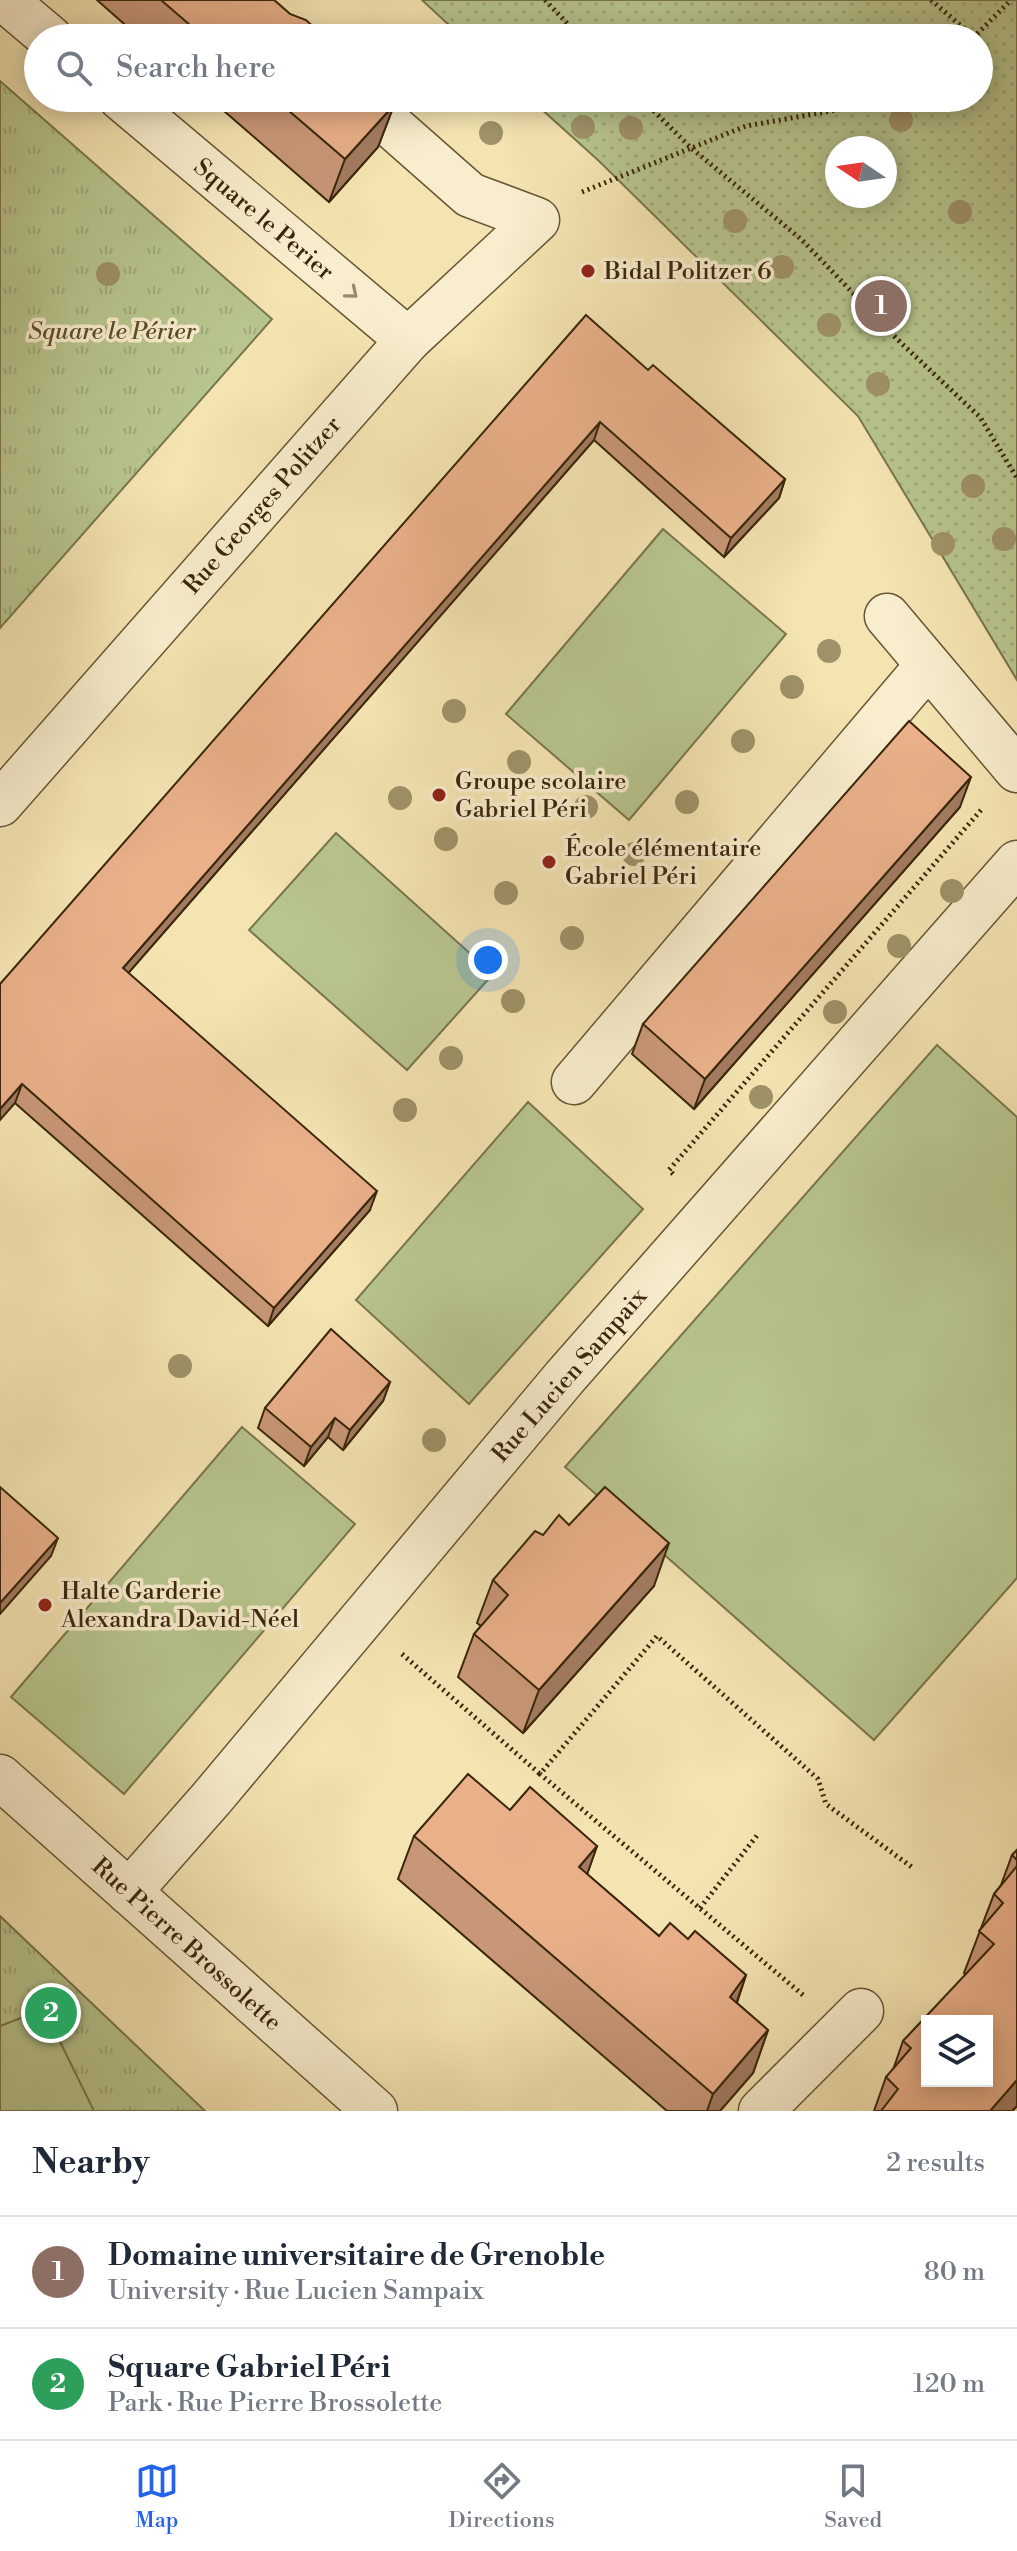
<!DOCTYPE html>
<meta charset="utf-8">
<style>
body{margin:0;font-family:"Libre Bodoni",serif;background:#f6f6f7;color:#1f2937}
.controls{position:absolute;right:24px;bottom:24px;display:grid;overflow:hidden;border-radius:0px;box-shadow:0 4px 20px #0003}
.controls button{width:72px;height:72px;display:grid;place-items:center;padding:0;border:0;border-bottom:2px solid #e0e1e3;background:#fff;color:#1f2937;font:40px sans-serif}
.compass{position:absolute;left:825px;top:136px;width:72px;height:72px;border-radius:50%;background:#fff;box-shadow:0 4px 20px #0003;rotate:283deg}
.you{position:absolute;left:488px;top:960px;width:28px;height:28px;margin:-20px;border:6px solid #fff;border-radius:50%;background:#1a73e8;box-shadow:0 0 0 12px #1a73e833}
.badge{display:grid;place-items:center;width:52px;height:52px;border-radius:50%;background:#2563eb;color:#fff;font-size:26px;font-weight:700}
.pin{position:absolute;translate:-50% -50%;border:4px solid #fff;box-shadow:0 2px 8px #0006}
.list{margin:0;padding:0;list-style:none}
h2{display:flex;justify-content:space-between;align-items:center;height:104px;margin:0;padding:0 32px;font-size:34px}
h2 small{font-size:26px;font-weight:400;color:#747a83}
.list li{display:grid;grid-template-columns:52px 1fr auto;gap:24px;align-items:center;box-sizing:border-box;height:112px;padding:0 32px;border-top:2px solid #e0e1e3}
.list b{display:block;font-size:30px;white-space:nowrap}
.list p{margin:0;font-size:26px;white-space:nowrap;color:#747a83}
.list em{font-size:26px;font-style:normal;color:#747a83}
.icon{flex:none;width:44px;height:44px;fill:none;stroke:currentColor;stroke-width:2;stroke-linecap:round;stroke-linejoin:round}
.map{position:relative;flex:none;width:1017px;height:2111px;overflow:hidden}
.search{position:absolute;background:#fff;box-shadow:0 4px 20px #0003;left:24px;right:24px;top:24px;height:88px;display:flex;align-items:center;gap:20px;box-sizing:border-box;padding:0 28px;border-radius:44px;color:#747a83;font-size:30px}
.sheet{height:328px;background:#fff}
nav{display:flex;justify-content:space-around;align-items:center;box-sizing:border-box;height:112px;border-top:2px solid #e0e1e3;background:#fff;font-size:22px;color:#747a83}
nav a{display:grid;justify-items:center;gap:4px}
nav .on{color:#2563eb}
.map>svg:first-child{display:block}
.grass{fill:url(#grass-dots);stroke:#79764c;stroke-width:2;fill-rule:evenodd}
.park{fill:url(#park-tufts);stroke:#79764c;stroke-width:2}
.pitch{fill:#b8c58e;stroke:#79764c;stroke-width:2}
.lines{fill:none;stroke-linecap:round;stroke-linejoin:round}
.minor-casing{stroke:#685635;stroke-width:47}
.path{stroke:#3a260b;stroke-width:5;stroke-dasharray:2 4;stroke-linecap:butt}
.minor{stroke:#f8edcd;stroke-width:44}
.tree{fill:#9f9268}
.wall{fill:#c89777;stroke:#3a260b;stroke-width:2}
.shaded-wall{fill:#a37b61;stroke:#3a260b;stroke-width:2}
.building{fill:#e9b08a;stroke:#3a260b;stroke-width:2;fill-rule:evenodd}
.oneway{stroke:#998a6c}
.poi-dot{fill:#8f2418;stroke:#f8edcd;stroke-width:3}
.labels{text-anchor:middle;stroke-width:7;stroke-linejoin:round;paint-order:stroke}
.street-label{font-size:24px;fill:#3a260b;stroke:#f8edcd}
.poi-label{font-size:24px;fill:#3a260b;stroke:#f8edcd;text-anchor:start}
.park-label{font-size:24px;font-style:italic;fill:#5a4e2c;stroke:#f8edcd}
</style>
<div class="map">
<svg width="1017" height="2111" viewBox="0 0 1017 2111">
<defs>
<pattern id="grass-dots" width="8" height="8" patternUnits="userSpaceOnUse" patternTransform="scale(2)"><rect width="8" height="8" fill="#b8c58e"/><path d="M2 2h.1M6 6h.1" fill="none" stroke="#9fa979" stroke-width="1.8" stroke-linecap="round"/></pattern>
<pattern id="park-tufts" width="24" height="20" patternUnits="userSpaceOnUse" patternTransform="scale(2)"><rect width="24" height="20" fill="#b8c58e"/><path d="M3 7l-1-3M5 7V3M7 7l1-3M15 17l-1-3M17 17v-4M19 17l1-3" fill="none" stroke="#9fa979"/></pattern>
</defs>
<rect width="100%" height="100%" fill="#f4e4b2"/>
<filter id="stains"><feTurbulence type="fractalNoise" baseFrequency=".0025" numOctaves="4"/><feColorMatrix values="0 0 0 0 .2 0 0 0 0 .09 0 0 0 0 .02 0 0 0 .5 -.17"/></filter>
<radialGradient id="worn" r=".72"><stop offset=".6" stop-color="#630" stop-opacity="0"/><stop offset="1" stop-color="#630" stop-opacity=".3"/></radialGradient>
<path class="grass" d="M422 0H1017V680L858 416 599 161 529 98H979V38H463ZM837 148H885V196H837Z"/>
<g class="park">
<polygon points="0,81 272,319 0,628"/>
<polygon points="0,1916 205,2111 0,2111"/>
</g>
<g class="pitch">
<polygon points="663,529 786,634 629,820 506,714"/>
<polygon points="336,833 493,974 407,1070 249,930"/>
<polygon points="937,1045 1017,1117 1017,1578 874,1740 565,1467"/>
<polygon points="528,1102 643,1209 469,1404 356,1300"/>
<polygon points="242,1427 355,1524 124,1794 11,1697"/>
<polygon points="44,2009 94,2111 0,2111 0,2026"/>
</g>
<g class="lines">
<defs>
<g id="minor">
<polyline points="5,0 50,38"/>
<polyline points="121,98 408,340"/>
<polyline points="887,616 1017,770"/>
<polyline points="0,804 408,340 537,220 470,195 360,98"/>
<polyline points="574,1082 928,665"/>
<polyline points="0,1777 375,2111"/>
<polyline points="129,1892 211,1799 565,1377 1017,863"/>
<polyline points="761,2111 861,2011"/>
</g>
</defs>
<use href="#minor" class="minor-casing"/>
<g class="path">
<polyline points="545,0 581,38"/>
<polyline points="931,0 974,37"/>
<polyline points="973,38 1011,0"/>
<polyline points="641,98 690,147 802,240 900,342 980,417 1017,478"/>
<polyline points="582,192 746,126 871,104 880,98"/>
<polyline points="673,1174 669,1170 981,810"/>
<polyline points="402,1654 540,1774"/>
<polyline points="700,1908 759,1833"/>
<polyline points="803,1995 540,1774 657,1636 818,1779 826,1804 913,1868"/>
</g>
<use href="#minor" class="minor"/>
</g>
<g class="tree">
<circle cx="901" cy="120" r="12"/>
<circle cx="583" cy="127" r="12"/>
<circle cx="631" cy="128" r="12"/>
<circle cx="491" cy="133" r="12"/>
<circle cx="960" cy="212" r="12"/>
<circle cx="735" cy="221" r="12"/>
<circle cx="782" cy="267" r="12"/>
<circle cx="108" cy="274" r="12"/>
<circle cx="829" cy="325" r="12"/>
<circle cx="878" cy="384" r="12"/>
<circle cx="973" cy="486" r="12"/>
<circle cx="1004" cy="539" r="12"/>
<circle cx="943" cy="544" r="12"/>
<circle cx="829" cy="651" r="12"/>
<circle cx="792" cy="687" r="12"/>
<circle cx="454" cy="711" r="12"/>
<circle cx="743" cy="741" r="12"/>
<circle cx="519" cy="762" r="12"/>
<circle cx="400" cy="798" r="12"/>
<circle cx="687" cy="802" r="12"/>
<circle cx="586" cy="807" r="12"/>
<circle cx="446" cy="839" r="12"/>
<circle cx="634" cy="854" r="12"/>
<circle cx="952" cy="891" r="12"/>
<circle cx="506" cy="893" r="12"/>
<circle cx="572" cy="938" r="12"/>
<circle cx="899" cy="946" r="12"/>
<circle cx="513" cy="1001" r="12"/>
<circle cx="835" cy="1012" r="12"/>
<circle cx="451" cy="1058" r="12"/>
<circle cx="761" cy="1097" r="12"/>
<circle cx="405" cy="1110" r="12"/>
<circle cx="180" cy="1366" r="12"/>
<circle cx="434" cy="1440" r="12"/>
</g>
<g class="wall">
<polygon points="97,0 274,0 290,14 326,38 140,38"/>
<polygon points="209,98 386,98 394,105 378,147 329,202"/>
<polygon points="648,370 785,479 779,498 724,557 594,440 128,973 370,1210 268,1326 15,1103 0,984"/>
<polygon points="960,807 694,1109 632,1054 643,1024"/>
<polygon points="390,1382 383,1401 343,1450 328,1437 304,1466 258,1428 265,1408"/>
<polygon points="569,1525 654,1586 523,1733 458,1677 474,1634 481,1626 477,1623 493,1580 543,1535"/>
<polygon points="510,1810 597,1846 587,1874 659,1936 688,1939 746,1975 737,2003 768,2030 753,2073 720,2111 667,2111 398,1879 414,1836"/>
<polygon points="1017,1850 1017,2106 1012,2111 874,2111 886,2077 893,2070 903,2041 966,1975 964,1973 994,1894 1001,1885 1012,1855"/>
</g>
<g class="shaded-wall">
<polygon points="394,105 378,147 329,202 345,159"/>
<polygon points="600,422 594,440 117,986 123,968"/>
<polygon points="785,479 779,498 724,557 731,538"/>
<polygon points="971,777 960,807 694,1109 705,1079"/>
<polygon points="22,1084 15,1103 0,1120 0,1109"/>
<polygon points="377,1191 370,1210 268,1326 274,1308"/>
<polygon points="390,1382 383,1401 343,1450 350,1430"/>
<polygon points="335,1418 328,1437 304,1466 311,1447"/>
<polygon points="58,1538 51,1556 0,1614 0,1603"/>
<polygon points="669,1543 654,1586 523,1733 539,1690"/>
<polygon points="597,1846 582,1889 579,1867"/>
<polygon points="746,1975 731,2018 730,1997"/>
<polygon points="768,2030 753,2073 720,2111 707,2111 713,2094"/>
<polygon points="1017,2080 1017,2106 1012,2111 990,2111"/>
</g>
<g class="building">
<polygon points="161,0 274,0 290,14 306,20 326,38 205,38"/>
<polygon points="274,98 386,98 394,105 345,159"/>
<polygon points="586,315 648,370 653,365 785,479 731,538 600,422 123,968 377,1191 274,1308 22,1084 0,1109 0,984"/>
<polygon points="909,721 971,777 705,1079 643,1024"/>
<polygon points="331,1329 390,1382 350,1430 335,1418 311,1447 265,1408"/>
<polygon points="0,1487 58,1538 0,1603"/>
<polygon points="605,1487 669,1543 539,1690 474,1634 508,1595 493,1580 535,1531 543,1535 559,1515 569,1525"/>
<polygon points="468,1774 510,1810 530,1787 597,1846 579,1867 659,1936 670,1923 688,1939 695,1931 746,1975 730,1997 768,2030 713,2094 414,1836"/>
<polygon points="1017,1850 1017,1860 1012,1855"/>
<path d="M1017 1866V2080L990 2111H881L898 2089 886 2077 911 2048 903 2041 994 1944 979 1931 1003 1903 994 1894ZM927 2021H987V2081H927Z"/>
</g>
<defs><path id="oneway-chevron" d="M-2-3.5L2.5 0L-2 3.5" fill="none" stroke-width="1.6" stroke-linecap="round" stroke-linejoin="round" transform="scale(2)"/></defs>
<use class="oneway" href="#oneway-chevron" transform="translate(352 293) rotate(40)"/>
<g class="poi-dot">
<circle cx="588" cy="271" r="8"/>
<circle cx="439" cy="795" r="8"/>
<circle cx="549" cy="862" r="8"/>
<circle cx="45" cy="1605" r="8"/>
</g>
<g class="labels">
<g class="street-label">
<text transform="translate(264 219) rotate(40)" y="8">Square le Perier</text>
<text transform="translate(262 505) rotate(-49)" y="8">Rue Georges Politzer</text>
<text transform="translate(569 1375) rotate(-49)" y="8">Rue Lucien Sampaix</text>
<text transform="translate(187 1944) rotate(42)" y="8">Rue Pierre Brossolette</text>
</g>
<g class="poi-label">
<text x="604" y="279">Bidal Politzer 6</text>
<text x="455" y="789">Groupe scolaire<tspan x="455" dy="28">Gabriel Péri</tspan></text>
<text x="565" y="856">École élémentaire<tspan x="565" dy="28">Gabriel Péri</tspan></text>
<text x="61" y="1599">Halte Garderie<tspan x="61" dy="28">Alexandra David-Néel</tspan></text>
</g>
<g class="park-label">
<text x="112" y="339">Square le Périer</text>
</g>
</g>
<rect width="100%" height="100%" filter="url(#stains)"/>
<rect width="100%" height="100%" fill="url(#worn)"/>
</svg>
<div class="controls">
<button><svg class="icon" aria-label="layers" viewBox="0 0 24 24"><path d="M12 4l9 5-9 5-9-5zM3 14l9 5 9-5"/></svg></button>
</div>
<svg class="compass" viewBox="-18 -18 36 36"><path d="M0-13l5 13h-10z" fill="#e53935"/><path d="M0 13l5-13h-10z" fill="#747a83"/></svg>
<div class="you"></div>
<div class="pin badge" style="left:881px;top:306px;background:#8d6e63">1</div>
<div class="pin badge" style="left:51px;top:2013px;background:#2e9e5b">2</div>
<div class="search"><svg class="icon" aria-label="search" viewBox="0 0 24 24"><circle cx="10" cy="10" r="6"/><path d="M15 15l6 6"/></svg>Search here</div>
</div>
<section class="sheet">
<h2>Nearby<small>2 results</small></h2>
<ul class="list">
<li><span class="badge" style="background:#8d6e63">1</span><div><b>Domaine universitaire de Grenoble</b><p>University · Rue Lucien Sampaix</p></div><em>80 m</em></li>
<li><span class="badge" style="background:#2e9e5b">2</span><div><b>Square Gabriel Péri</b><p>Park · Rue Pierre Brossolette</p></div><em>120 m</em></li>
</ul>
</section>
<nav>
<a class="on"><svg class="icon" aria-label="map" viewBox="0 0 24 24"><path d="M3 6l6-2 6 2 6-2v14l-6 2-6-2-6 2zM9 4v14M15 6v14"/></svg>Map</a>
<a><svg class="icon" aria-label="directions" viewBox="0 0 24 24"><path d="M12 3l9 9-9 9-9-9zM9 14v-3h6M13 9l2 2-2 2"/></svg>Directions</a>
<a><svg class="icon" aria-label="saved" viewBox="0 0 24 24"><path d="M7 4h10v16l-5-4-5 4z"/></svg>Saved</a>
</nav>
